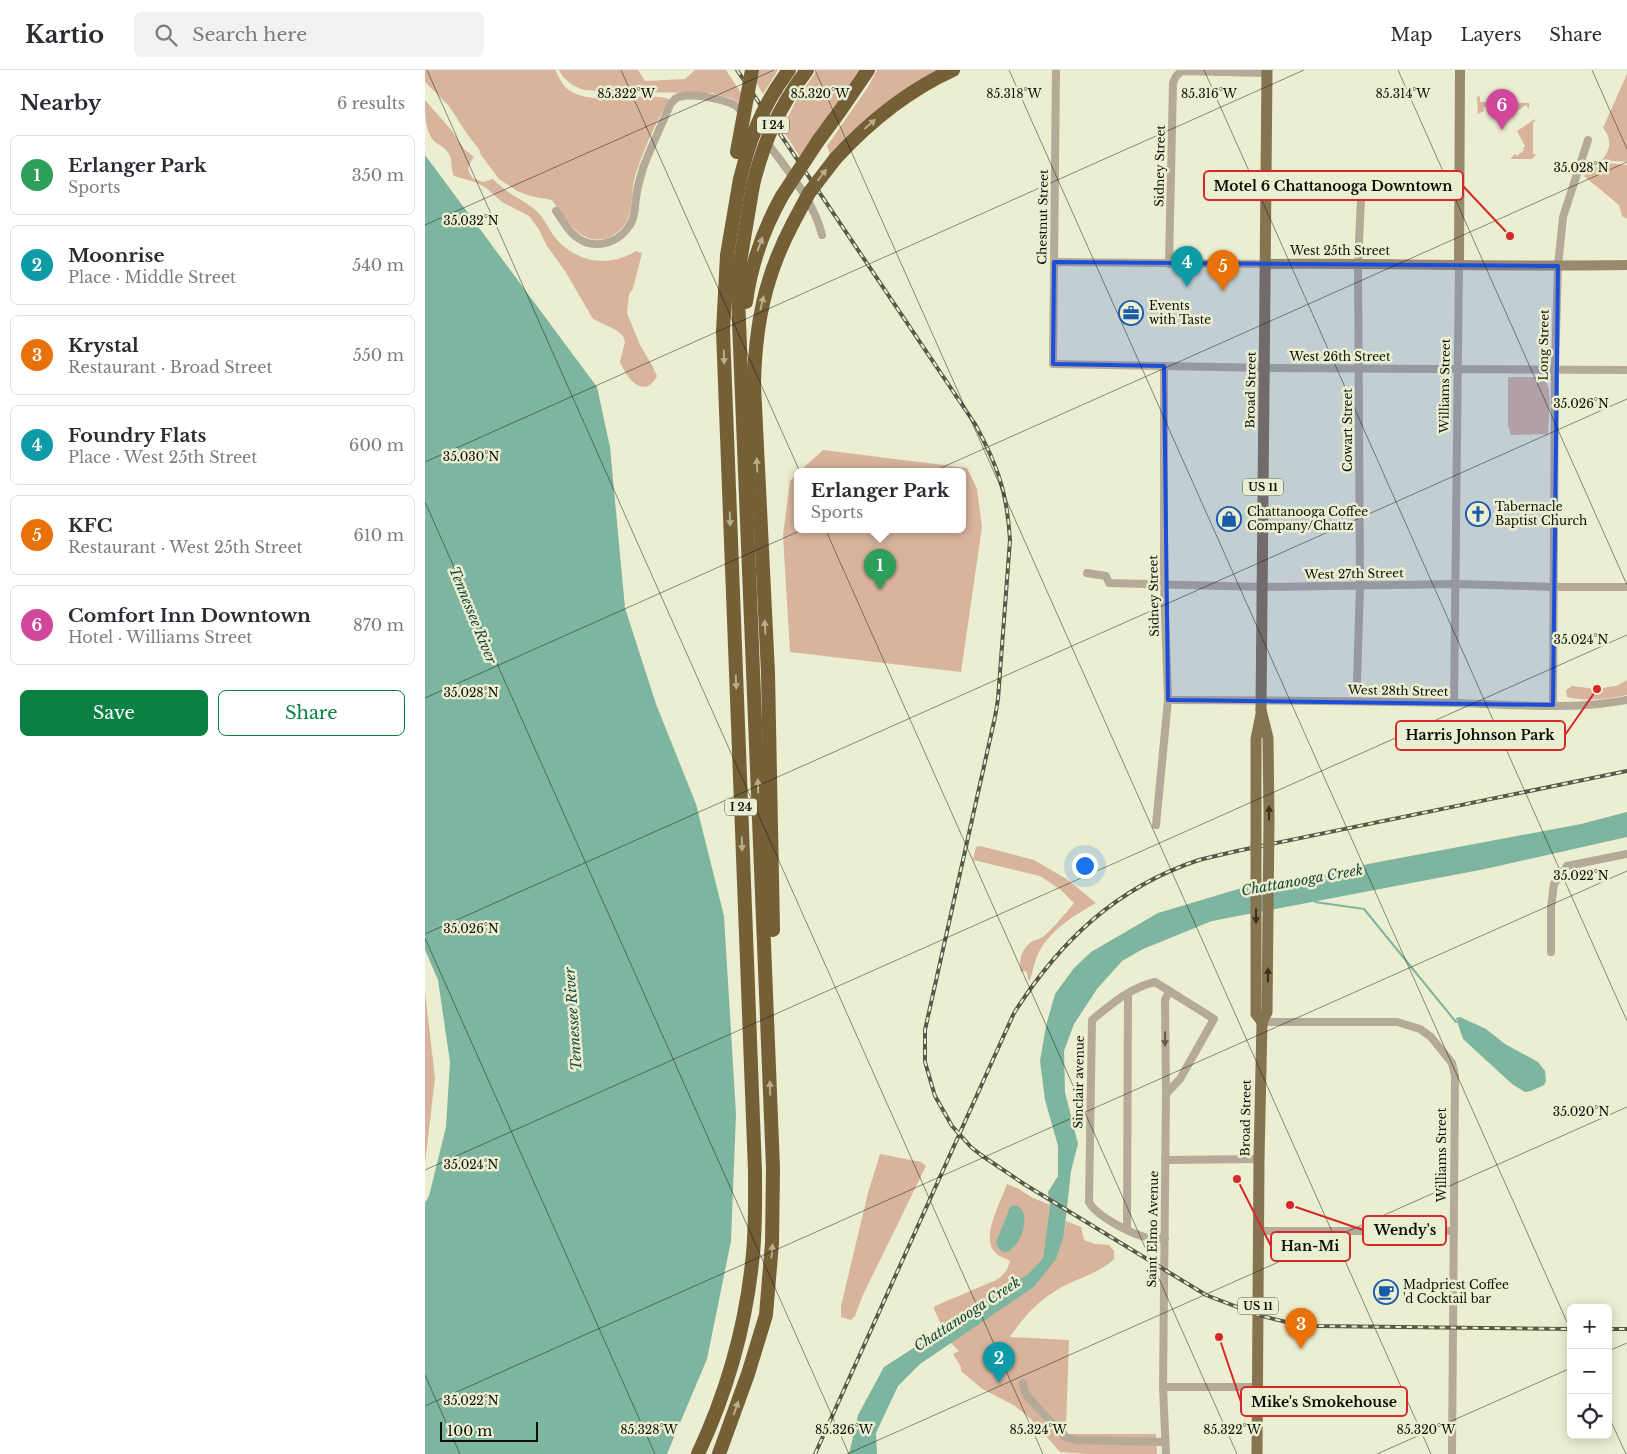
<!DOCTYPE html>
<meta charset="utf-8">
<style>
body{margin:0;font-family:"Libre Baskerville",serif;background:#f2f2f3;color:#2b2b33}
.controls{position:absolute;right:15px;bottom:15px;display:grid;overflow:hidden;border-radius:8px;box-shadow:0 2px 12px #0003}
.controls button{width:45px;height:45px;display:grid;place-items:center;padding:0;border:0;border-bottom:1px solid #e1e1e2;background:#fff;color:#2b2b33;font:25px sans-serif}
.scale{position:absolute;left:15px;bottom:12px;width:98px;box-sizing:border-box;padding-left:5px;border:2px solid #0e0f06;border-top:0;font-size:14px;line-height:18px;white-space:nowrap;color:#0e0f06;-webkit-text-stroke:4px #ebeed0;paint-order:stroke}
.you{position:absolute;left:659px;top:795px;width:18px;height:18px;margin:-12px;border:4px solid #fff;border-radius:50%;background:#1a73e8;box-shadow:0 0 0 8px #1a73e833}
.badge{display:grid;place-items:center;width:32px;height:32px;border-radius:50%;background:#0b8043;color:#fff;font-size:16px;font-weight:700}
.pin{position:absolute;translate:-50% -41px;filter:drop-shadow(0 1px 2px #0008)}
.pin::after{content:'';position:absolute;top:26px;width:18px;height:15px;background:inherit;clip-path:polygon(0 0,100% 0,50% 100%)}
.popup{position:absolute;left:369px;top:398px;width:172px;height:65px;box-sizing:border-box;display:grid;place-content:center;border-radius:8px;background:#fff;filter:drop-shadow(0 1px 4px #0005);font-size:16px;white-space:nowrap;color:#7c7c81}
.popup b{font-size:19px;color:#2b2b33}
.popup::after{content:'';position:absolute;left:50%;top:100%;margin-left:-10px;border:10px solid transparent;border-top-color:#fff}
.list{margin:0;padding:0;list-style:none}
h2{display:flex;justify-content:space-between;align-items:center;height:65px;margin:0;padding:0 20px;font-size:21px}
h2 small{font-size:16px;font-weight:400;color:#7c7c81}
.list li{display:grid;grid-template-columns:32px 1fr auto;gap:15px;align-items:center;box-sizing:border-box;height:80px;margin:0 10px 10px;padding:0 10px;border:1px solid #e1e1e2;border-radius:8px}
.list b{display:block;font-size:19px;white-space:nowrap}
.list p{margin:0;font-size:16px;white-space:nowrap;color:#7c7c81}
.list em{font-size:16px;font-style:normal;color:#7c7c81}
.actions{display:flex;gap:10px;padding:15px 20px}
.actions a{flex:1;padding:11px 0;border:1px solid #0b8043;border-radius:8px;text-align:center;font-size:18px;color:#0b8043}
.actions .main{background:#0b8043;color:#fff}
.icon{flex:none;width:28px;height:28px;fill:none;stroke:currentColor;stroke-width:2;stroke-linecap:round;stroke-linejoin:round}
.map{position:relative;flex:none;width:1202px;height:1384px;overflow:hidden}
header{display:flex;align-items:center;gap:30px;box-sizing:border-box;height:70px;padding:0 25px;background:#fff;border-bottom:1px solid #e1e1e2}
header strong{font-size:24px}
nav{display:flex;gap:28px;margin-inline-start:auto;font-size:18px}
.search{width:350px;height:45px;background:#f2f2f3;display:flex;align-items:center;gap:12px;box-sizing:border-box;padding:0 18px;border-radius:8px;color:#7c7c81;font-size:19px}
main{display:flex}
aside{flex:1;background:#fff}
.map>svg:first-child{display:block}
.green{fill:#d8b49d;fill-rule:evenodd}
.water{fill:#7eb5a0}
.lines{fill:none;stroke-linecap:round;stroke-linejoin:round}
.stream{stroke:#7eb5a0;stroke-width:2}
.street{stroke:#b4aa97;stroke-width:8}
.secondary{stroke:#998a6e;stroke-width:10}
.primary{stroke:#867350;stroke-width:11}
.highway{stroke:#755f36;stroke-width:14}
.rail-casing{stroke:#575949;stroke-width:4}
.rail{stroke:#ebeed0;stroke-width:2;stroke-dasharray:5.5;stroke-linecap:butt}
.primary-bridge{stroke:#867350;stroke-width:11}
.highway-bridge{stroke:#755f36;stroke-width:14}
.oneway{fill:#b6ae8b}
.oneway2{fill:#383220}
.oneway3{fill:#615c4e}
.marked{fill:#1d4ed8;fill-opacity:0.2;stroke:#1d4ed8;stroke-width:4;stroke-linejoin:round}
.ticks{fill:none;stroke:#0e0f06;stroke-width:1;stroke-opacity:0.45}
.labels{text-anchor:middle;stroke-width:5;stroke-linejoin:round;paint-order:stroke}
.shield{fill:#ebeed0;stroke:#505243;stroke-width:1}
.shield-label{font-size:11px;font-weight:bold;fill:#0e0f06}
.street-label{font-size:12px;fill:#0e0f06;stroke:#ebeed0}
.poi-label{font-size:12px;fill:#0e0f06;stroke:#ebeed0;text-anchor:start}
.water-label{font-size:14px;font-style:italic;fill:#184637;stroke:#ebeed0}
.ticks-label{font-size:12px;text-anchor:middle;fill:#0e0f06;stroke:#ebeed0;stroke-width:5;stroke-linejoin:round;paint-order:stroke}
.leader{fill:none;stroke:#d62828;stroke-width:2}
.callout-dot{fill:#d62828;stroke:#ebeed0;stroke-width:2}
.callout{fill:#ebeed0;stroke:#d62828;stroke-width:2}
.callout-label{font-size:14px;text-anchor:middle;font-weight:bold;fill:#0e0f06}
</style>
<header>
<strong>Kartio</strong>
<div class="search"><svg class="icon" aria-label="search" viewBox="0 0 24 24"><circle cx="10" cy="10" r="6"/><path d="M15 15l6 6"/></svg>Search here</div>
<nav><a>Map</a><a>Layers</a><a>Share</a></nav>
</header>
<main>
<aside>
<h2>Nearby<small>6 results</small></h2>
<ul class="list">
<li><span class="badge" style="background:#2e9e5b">1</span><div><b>Erlanger Park</b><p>Sports</p></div><em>350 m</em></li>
<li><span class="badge" style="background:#0f9aa8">2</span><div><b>Moonrise</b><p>Place · Middle Street</p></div><em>540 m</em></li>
<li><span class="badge" style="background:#e8710a">3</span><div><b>Krystal</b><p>Restaurant · Broad Street</p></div><em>550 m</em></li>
<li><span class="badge" style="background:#0f9aa8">4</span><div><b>Foundry Flats</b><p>Place · West 25th Street</p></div><em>600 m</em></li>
<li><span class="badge" style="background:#e8710a">5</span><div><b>KFC</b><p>Restaurant · West 25th Street</p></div><em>610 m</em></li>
<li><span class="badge" style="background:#d1479c">6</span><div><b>Comfort Inn Downtown</b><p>Hotel · Williams Street</p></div><em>870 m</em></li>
</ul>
<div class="actions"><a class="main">Save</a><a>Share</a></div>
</aside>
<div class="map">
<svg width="1202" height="1384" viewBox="0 0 1202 1384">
<rect width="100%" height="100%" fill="#ebeed0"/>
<g class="green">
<path d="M0 0H130C133 5 136 12 140 17 166 40 213 20 244 29 231 53 218 80 210 106 206 120 208 138 202 151 198 159 190 165 182 168 155 176 141 149 127 130L105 126 92 121 74 109 56 85 54 79 42 64 24 36 0 12Z"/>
<polygon points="134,0 213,0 220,11 260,9 270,0 301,0 316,23 314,33 308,29 287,23 192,22 159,20 147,15 138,7"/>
<polygon points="334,0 353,0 338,24 331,12"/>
<polygon points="392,0 440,0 375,87 357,59 371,31"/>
<polygon points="452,0 514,0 406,87 402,76 443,17"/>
<path d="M1202 4V92L1172 90H1177C1186 79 1187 69 1178 58Z"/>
<polygon points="1053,26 1055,27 1055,32 1104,33 1104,39 1101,35 1083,47 1085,50 1083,51 1071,34 1068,35 1066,33 1058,38 1059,41 1053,44 1052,27"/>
<path d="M0 30 27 61 40 80 49 87 46 91 43 99 47 108 58 112 68 109C81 123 94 127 108 138 118 145 122 157 129 166 149 192 183 199 211 181L217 183 208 219 204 224 202 243 215 275 228 297 232 306C219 331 201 307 195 292L200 272 198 266 191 260 168 249 140 201 122 176 113 158 104 146 77 132 60 117 50 112 29 106C25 99 28 91 24 84 21 78 14 75 9 71 0 61 0 44 0 30Z"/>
<polygon points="1110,49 1110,52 1108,52 1108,84 1111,85 1107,89 1085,89 1090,84 1092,86 1099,80 1098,78 1100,76 1092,61"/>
<polygon points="1171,92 1202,95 1202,149 1197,146 1194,135 1159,106"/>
<path d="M1083 307H1118C1129 318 1123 349 1123 364L1086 365 1083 355Z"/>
<polygon points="398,380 542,398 552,419 557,457 536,602 365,582 358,465 365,411 372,404 372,459 538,459 538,401 375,401"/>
<path d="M1202 610V625C1183 629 1161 632 1142 627L1141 620 1147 616 1171 619 1191 616Z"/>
<path d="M555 776 609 790 643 810 671 833C650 845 627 859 615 880 610 888 608 901 605 910L604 911 601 901 596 902C593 891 597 877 608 871 612 869 616 869 619 866 630 856 640 844 649 833L636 820 615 806 548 790 551 777Z"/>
<polygon points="0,922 10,1008 0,1094"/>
<polygon points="455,1084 496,1092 501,1096 437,1227 430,1246 426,1250 416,1247 416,1236 443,1123"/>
<path d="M582 1114 594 1119 606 1127 625 1135 618 1188 603 1204 518 1259 509 1239 510 1236 571 1210C580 1205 582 1200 585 1191 581 1188 574 1187 571 1183 554 1169 577 1130 582 1114ZM585 1135H589L596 1139 595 1167 587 1180Z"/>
<path d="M641 1151 656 1157 659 1170 670 1174 684 1175 689 1181V1189C677 1201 660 1206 645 1213 620 1224 600 1244 585 1267L644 1270 641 1358 643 1364H731L732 1384H662L635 1382 606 1349 590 1336 556 1318 536 1301V1297L528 1284 534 1281 525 1272 609 1217 639 1165Z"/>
</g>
<g class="water">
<polygon points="0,85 172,317 185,377 200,538 231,634 271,734 299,846 311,1044 306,1171 282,1289 242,1384 0,1384 0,1133 4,1126 21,1057 25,992 13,910 0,880"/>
<polygon points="1202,742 1202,767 1060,799 787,851 718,879 697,891 672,919 649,954 639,981 640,1022 653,1074 646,1101 639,1165 631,1189 609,1217 495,1294 473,1316 451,1363 452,1384 424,1384 433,1345 459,1297 603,1204 618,1188 625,1135 623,1122 633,1106 633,1076 620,1030 615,991 621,956 630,924 649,898 666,882 733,843 820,817 861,815 943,794 1156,754"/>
<polygon points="1035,947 1061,959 1080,974 1113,992 1120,1001 1121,1011 1119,1015 1106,1021 1100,1022 1087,1014 1038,969 1031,948"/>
<path d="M586 1135C619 1135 583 1208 571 1172Z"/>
</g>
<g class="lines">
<polyline class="stream" points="889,830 890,832 939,839 1031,952"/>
<g class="street">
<polyline points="631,0 628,294 849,298 1202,300"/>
<path d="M341 71C362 100 388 129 397 165"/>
<path d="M131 141C136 148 141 157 147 163 166 183 196 174 207 151 210 144 210 135 211 128 212 118 215 108 218 98 226 77 236 56 245 35 246 33 249 30 250 29 262 21 300 29 311 36 314 38 317 42 320 44"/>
<polyline points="629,192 840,194"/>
<polyline points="744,194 748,13 751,6 757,1 842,3"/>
<polyline points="662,503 681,506 684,513 838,517 1031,514 1130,517 1202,517"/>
<polyline points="932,612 935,515 933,193 937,108"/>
<path d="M743 630C838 630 933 631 1028 633 1085 634 1146 641 1202 630"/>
<polyline points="1029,633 1034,194"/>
<polyline points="1128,635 1130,300 1133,196 1138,147 1163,70"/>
<polyline points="731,755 743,630 739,515 739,296"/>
<polyline points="1126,882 1126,837 1129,814 1142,796 1202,784"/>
<polyline points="837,952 972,952 995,959 1006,967 1027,993 1030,1006 1027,1384"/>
<polyline points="741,1024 740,930 744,921"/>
<polyline points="740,1090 834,1089"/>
<polyline points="702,1159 703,924"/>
<polyline points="833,1161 1029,1161"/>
<path d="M740 1169C733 1168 726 1169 720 1167 705 1163 671 1146 664 1132L667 950C685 935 706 917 730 912L789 949 755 1009 741 1024 738 1317 741 1384"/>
<polyline points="598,1313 599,1319 602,1326 640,1367 651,1370 740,1372"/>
<polyline points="738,1317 832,1317"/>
</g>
<g class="secondary">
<path d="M840 194C961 193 1081 197 1202 195"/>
<polyline points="1034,194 1035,0"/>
</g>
<g class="primary">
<polyline points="836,640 842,0"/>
<polyline points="832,1384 834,1089 837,952"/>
</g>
<g class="highway">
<polyline points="393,71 415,41 443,0"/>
<path d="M410 89C444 52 482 21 528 0"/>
<path d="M321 232C326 194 338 160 357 126"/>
<path d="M348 860 343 603 329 315C330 255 340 206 368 153"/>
<path d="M273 1384C301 1324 320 1258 327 1193 331 1162 330 1131 330 1101L298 261 302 185 315 109 322 83"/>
<polyline points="294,1384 323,1304 341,1245 347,1173 348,1098 313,227 315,192 328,115"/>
</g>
<defs>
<g id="rail">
<path d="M312 0 550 354C573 396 582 422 585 470L573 629 570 647 500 960V992L510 1026 527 1056 546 1077 556 1085 599 1114 781 1225 833 1245 865 1253 892 1256 1146 1259"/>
<polyline points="1183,1259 1202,1259"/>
<path d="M390 1384 589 943C635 871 692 817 774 790 786 787 799 784 812 781L1202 701"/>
</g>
</defs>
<use href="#rail" class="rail-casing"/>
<use href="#rail" class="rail"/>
<g class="primary-bridge">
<polyline points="836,640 843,668 844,748 842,942 837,952"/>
<polyline points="836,644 831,669 831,944 837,952"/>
</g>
<g class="highway-bridge">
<polyline points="312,82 327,0"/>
<path d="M322 83C331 53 345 25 364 0"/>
<path d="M328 115C339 70 354 37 382 0"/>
<polyline points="357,126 393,71"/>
<polyline points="368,153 384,123 410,89"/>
</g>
</g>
<defs><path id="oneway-solid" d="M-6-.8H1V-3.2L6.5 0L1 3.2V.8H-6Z" transform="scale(1.25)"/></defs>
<g class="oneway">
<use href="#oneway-solid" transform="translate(445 54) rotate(-41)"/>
<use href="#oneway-solid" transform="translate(397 105) rotate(-53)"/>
<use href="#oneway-solid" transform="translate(335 174) rotate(-70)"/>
<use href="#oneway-solid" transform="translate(337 233) rotate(-77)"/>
<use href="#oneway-solid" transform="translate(299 287) rotate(88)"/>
<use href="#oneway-solid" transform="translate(332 395) rotate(-93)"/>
<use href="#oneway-solid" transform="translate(305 449) rotate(88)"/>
<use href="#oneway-solid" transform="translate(340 557) rotate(-93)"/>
<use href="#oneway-solid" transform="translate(311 612) rotate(88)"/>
<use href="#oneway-solid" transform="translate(333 716) rotate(-92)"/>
<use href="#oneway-solid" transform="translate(317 774) rotate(88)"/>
<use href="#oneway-solid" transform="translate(345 1018) rotate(-92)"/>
<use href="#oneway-solid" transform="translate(347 1181) rotate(-85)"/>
<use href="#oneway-solid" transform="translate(311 1338) rotate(-71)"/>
</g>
<g class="oneway2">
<use href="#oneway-solid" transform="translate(844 743) rotate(-90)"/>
<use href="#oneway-solid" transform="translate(831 846) rotate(90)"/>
<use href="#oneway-solid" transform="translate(843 905) rotate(-89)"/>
</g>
<use class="oneway3" href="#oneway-solid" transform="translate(740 969) rotate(90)"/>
<path class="marked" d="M629 192 1133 196 1128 635 743 630 739 296 628 294Z"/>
<path class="ticks" d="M2 0 618 1384M196 0 812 1384M390 0 1006 1384M584 0 1146 1261M779 0 1202 951M973 0 1202 515M1167 0 1202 79M0 155 349 0M0 392 879 0M0 432 424 1384M0 628 1202 92M0 864 1202 329M0 868 230 1384M0 1100 1202 565M1183 1281 1202 1273M0 1305 35 1384M0 1336 1202 801M1183 1345 1201 1384M422 1384 1202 1037M952 1384 1146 1298"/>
<defs>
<symbol id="office-ring" viewBox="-11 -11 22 22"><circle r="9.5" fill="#ebeed0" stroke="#195bab" stroke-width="1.5"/><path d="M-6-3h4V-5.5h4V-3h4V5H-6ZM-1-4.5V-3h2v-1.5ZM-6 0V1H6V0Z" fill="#195bab"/></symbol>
<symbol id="church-ring" viewBox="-11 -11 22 22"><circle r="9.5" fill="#ebeed0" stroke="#195bab" stroke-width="1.5"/><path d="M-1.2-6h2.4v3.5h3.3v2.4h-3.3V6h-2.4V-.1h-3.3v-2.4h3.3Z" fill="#195bab"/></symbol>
<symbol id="shop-ring" viewBox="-11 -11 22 22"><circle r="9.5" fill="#ebeed0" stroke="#195bab" stroke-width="1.5"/><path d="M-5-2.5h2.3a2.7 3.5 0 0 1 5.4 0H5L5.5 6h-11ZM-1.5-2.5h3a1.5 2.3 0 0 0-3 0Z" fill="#195bab"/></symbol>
<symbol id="cafe-ring" viewBox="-11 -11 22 22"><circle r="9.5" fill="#ebeed0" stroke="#195bab" stroke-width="1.5"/><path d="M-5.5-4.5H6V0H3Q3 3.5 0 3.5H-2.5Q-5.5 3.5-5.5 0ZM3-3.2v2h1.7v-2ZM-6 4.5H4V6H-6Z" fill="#195bab"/></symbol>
</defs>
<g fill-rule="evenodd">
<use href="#office-ring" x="692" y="229" width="28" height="28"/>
<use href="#church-ring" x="1039" y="430" width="28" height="28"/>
<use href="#shop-ring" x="790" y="435" width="28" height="28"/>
<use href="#cafe-ring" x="947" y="1208" width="28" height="28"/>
</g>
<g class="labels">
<g class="shield">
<rect x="332" y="46.5" width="32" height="17" rx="4"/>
<rect x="818" y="408.5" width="40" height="17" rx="4"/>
<rect x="300" y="728.5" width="32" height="17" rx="4"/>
<rect x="813" y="1227.5" width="40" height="17" rx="4"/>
</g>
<g class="shield-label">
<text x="348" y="59">I 24</text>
<text x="838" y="421">US 11</text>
<text x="316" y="741">I 24</text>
<text x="833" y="1240">US 11</text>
</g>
<g class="street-label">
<text transform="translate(735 96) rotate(-89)" y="4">Sidney Street</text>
<text transform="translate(618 147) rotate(-89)" y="4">Chestnut Street</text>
<text x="915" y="185">West 25th Street</text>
<text transform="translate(1119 275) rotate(-89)" y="4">Long Street</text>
<text x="915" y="291">West 26th Street</text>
<text transform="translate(1020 316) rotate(-89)" y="4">Williams Street</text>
<text transform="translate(826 320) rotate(-89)" y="4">Broad Street</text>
<text transform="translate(923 360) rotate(-90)" y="4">Cowart Street</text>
<text transform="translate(929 504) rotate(-1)" y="4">West 27th Street</text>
<text transform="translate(729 526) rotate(-91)" y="4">Sidney Street</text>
<text transform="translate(973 621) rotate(1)" y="4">West 28th Street</text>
<text transform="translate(654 1012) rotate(-89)" y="4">Sinclair avenue</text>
<text transform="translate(821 1048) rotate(-89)" y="4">Broad Street</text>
<text transform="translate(1017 1085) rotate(-90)" y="4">Williams Street</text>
<text transform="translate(728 1159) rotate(-89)" y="4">Saint Elmo Avenue</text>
</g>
<g class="poi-label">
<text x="724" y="240">Events<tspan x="724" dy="14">with Taste</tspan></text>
<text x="1070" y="441">Tabernacle<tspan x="1070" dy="14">Baptist Church</tspan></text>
<text x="822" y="446">Chattanooga Coffee<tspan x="822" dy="14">Company/Chattz</tspan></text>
<text x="978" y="1219">Madpriest Coffee<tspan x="978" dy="14">'d Cocktail bar</tspan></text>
</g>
<g class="water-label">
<text transform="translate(48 545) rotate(68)" y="5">Tennessee River</text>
<text transform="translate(877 810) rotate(-10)" y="5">Chattanooga Creek</text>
<text transform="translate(148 949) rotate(-94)" y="5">Tennessee River</text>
<text transform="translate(542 1244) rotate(-33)" y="5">Chattanooga Creek</text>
</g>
</g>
<g class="ticks-label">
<text x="201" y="28">85.322°W</text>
<text x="395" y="28">85.320°W</text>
<text x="589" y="28">85.318°W</text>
<text x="784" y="28">85.316°W</text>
<text x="978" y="28">85.314°W</text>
<text x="1156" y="102">35.028°N</text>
<text x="46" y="155">35.032°N</text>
<text x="1156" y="338">35.026°N</text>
<text x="46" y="391">35.030°N</text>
<text x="1156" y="574">35.024°N</text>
<text x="46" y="627">35.028°N</text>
<text x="1156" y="810">35.022°N</text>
<text x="46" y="863">35.026°N</text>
<text x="1156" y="1046">35.020°N</text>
<text x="46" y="1099">35.024°N</text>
<text x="46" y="1335">35.022°N</text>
<text x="224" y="1364">85.328°W</text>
<text x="419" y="1364">85.326°W</text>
<text x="613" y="1364">85.324°W</text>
<text x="807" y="1364">85.322°W</text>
<text x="1001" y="1364">85.320°W</text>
</g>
<path class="leader" d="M1085 166L1038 116M1172 619L1140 665M865 1135L938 1160M812 1109L846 1176M794 1267L816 1332"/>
<g class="callout-dot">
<circle cx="1085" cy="166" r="5"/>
<circle cx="1172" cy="619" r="5"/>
<circle cx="865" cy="1135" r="5"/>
<circle cx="812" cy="1109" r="5"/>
<circle cx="794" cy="1267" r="5"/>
</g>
<g class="callout">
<rect x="779" y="101" width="259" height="29" rx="5"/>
<rect x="971" y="651" width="169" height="29" rx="5"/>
<rect x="938" y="1146" width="83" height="29" rx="5"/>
<rect x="846" y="1162" width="79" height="29" rx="5"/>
<rect x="816" y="1317" width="166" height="29" rx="5"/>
</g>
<g class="callout-label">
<text x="908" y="121">Motel 6 Chattanooga Downtown</text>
<text x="1055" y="670">Harris Johnson Park</text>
<text x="980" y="1165">Wendy's</text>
<text x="885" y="1181">Han-Mi</text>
<text x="899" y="1337">Mike's Smokehouse</text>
</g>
</svg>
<div class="controls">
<button>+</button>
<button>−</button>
<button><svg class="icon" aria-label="locate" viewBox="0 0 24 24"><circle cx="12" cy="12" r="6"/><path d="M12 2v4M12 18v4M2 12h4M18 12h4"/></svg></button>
</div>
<div class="scale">100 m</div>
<div class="you"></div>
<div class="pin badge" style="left:455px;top:520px;background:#2e9e5b">1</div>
<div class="popup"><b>Erlanger Park</b>Sports</div>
<div class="pin badge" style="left:574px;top:1313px;background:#0f9aa8">2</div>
<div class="pin badge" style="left:876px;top:1279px;background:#e8710a">3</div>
<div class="pin badge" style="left:762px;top:217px;background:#0f9aa8">4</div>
<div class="pin badge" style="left:798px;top:221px;background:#e8710a">5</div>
<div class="pin badge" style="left:1077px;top:60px;background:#d1479c">6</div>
</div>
</main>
